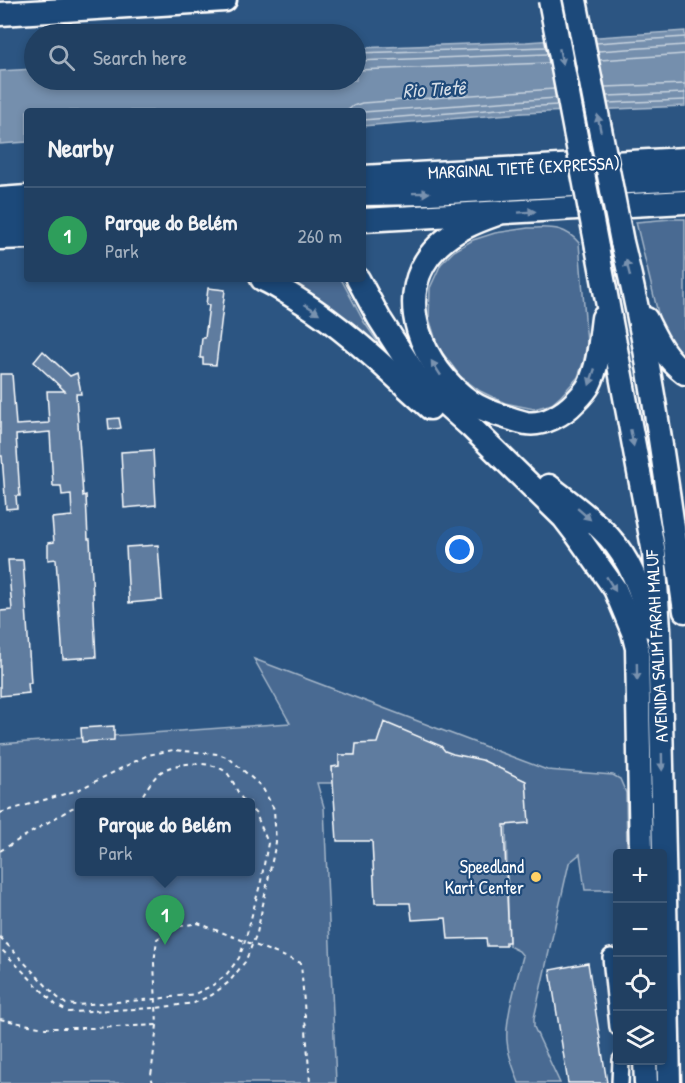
<!DOCTYPE html>
<meta charset="utf-8">
<style>
body{margin:0;font-family:"Patrick Hand",sans-serif;background:#294768;color:#f1f3f6}
.controls{position:absolute;right:18px;bottom:18px;display:grid;overflow:hidden;border-radius:6px;box-shadow:0 3px 9px #0003}
.controls button{width:54px;height:54px;display:grid;place-items:center;padding:0;border:0;border-bottom:2px solid #3e5977;background:#214062;color:#f1f3f6;font:30px sans-serif}
.you{position:absolute;left:460px;top:550px;width:21px;height:21px;margin:-15px;border:4px solid #fff;border-radius:50%;background:#1a73e8;box-shadow:0 0 0 9px #1a73e833}
.badge{display:grid;place-items:center;width:39px;height:39px;border-radius:50%;background:#ffd166;color:#fff;font-size:20px;font-weight:700}
.pin{position:absolute;translate:-50% -50px;filter:drop-shadow(0 2px 3px #0008)}
.pin::after{content:'';position:absolute;top:32px;width:21px;height:18px;background:inherit;clip-path:polygon(0 0,100% 0,50% 100%)}
.popup{position:absolute;left:75px;top:798px;width:180px;height:78px;box-sizing:border-box;display:grid;place-content:center;border-radius:6px;background:#214062;filter:drop-shadow(0 2px 4px #0005);font-size:20px;white-space:nowrap;color:#a2afbe}
.popup b{font-size:22px;color:#f1f3f6}
.popup::after{content:'';position:absolute;left:50%;top:100%;margin-left:-12px;border:12px solid transparent;border-top-color:#214062}
.list{margin:0;padding:0;list-style:none}
h2{display:flex;justify-content:space-between;align-items:center;height:78px;margin:0;padding:0 24px;font-size:26px}
h2 small{font-size:20px;font-weight:400;color:#a2afbe}
.list li{display:grid;grid-template-columns:39px 1fr auto;gap:18px;align-items:center;box-sizing:border-box;height:96px;padding:0 24px;border-top:2px solid #3e5977}
.list b{display:block;font-size:22px;white-space:nowrap}
.list p{margin:0;font-size:20px;white-space:nowrap;color:#a2afbe}
.list em{font-size:20px;font-style:normal;color:#a2afbe}
.icon{flex:none;width:33px;height:33px;fill:none;stroke:currentColor;stroke-width:2;stroke-linecap:round;stroke-linejoin:round}
.map{position:relative;flex:none;width:685px;height:1083px;overflow:hidden}
.search{position:absolute;background:#214062;box-shadow:0 3px 9px #0003;left:24px;top:24px;width:342px;height:66px;display:flex;align-items:center;gap:15px;box-sizing:border-box;padding:0 21px;border-radius:33px;color:#a2afbe;font-size:22px}
.panel{position:absolute;background:#214062;box-shadow:0 3px 9px #0003;left:24px;top:108px;width:342px;height:174px;border-radius:6px}
.map>svg:first-child{display:block}
.green{fill:#486b92;stroke:#a4b5c8;stroke-width:1.5;fill-rule:evenodd}
.water{fill:#748fad;stroke:#acbcce;stroke-width:1.5}
.lines{fill:none;stroke-linecap:round;stroke-linejoin:round}
.shore{stroke:#c7d2de;stroke-width:1.5}
.building{fill:#5e7c9f;stroke:#fff;stroke-width:1.5}
.minor-casing{stroke:#fff;stroke-width:20}
.highway-casing{stroke:#fff;stroke-width:27}
.path{stroke:#fff;stroke-width:2;stroke-dasharray:4.5 4.5;stroke-linecap:butt}
.minor{stroke:#1f4a7a;stroke-width:15}
.highway{stroke:#1f4a7a;stroke-width:22}
.highway-bridge-casing{stroke:#fff;stroke-width:27;stroke-linecap:butt}
.highway-bridge{stroke:#1f4a7a;stroke-width:22}
.oneway{fill:#7992af}
.poi-dot{fill:#ffd166;stroke:#1f4a7a;stroke-width:2}
.labels{text-anchor:middle;stroke-width:4.5;stroke-linejoin:round;paint-order:stroke}
.street-label{font-size:18px;fill:#fff;stroke:#1f4a7a}
.poi-label{font-size:18px;fill:#fff;stroke:#1f4a7a;text-anchor:end}
.water-label{font-size:20px;font-style:italic;fill:#d5dde6;stroke:#1f4a7a}
</style>
<div class="map">
<svg width="685" height="1083" viewBox="0 0 685 1083">
<rect width="100%" height="100%" fill="#2c5582"/>
<filter id="ink" filterUnits="userSpaceOnUse"><feTurbulence type="fractalNoise" baseFrequency=".0167" numOctaves="2"/><feDisplacementMap in="SourceGraphic" scale="12" xChannelSelector="R" yChannelSelector="G"/><feConvolveMatrix kernelMatrix="1 2 1 2 8 2 1 2 1" color-interpolation-filters="sRGB"/></filter>
<g filter="url(#ink)">
<g class="green">
<polygon points="671,219 685,219 685,357 673,348 662,330 636,222"/>
<path d="M528 228C550 228 564 225 579 243L587 343 584 360 578 377 561 396 552 404 534 409 505 403 480 391 460 376 438 347 429 318 430 288 441 264 454 251 473 240 495 233Z"/>
<polygon points="278,279 341,279 364,322 393,364"/>
<path d="M254 659 547 770 613 775 620 779 626 793 627 853 618 854 617 890H585L580 854 569 863 534 1018V1027L560 1083H519C514 1069 508 1056 507 1041 505 1018 517 980 523 956L519 951 509 946 506 825 387 754 339 755V766L332 767 333 783H317L324 807 336 1083H0V744L290 723ZM80 802H250V872H80Z"/>
</g>
<polygon class="water" points="685,31 685,106 523,113 363,126 363,111 27,111 27,142 0,144 0,71 34,69 34,80 356,80 356,48 526,42"/>
<g class="lines">
<g class="shore">
<polyline points="596,43 685,37"/>
<polyline points="598,51 685,45"/>
<polyline points="356,53 546,47"/>
<polyline points="600,60 685,54"/>
<polyline points="356,61 547,54"/>
<polyline points="356,70 549,63"/>
<polyline points="605,87 685,84"/>
<polyline points="607,96 685,93"/>
<polyline points="608,103 685,100"/>
<polyline points="347,111 353,106 362,103 554,89"/>
<polyline points="363,112 556,98"/>
<polyline points="363,120 523,107 557,105"/>
</g>
</g>
<g class="building">
<polygon points="208,288 225,290 216,365 203,364 203,358 200,358 202,338 205,338 209,305 206,305"/>
<polygon points="43,351 70,376 77,373 80,387 81,394 76,394 83,496 86,495 88,539 90,539 96,657 63,659 56,559 48,560 48,543 54,542 52,518 72,516 71,494 62,495 61,486 53,486 50,432 16,435 20,496 16,496 17,508 6,509 2,456 0,456 0,374 12,374 16,425 49,423 47,391 65,391 34,362"/>
<polygon points="119,418 121,428 109,430 108,419"/>
<polygon points="153,450 156,505 124,508 121,452"/>
<polygon points="158,545 162,600 129,603 126,547"/>
<polygon points="8,560 23,560 31,683 28,683 29,693 0,696 0,611 12,610"/>
<polygon points="384,722 441,746 445,751 453,754 482,760 526,781 529,823 504,825 509,942 506,942 506,946 487,946 486,938 448,939 446,918 412,920 410,903 375,903 372,841 337,841 332,767 339,766 339,755 355,755 356,744 377,743"/>
<polygon points="114,726 114,740 82,742 81,728"/>
<polygon points="588,963 607,1083 568,1083 550,970"/>
</g>
<g class="lines">
<defs>
<g id="minor">
<polyline points="611,957 618,1027"/>
<polyline points="620,1083 621,1060"/>
</g>
<g id="highway">
<polyline points="0,14 225,0"/>
<polyline points="363,177 685,159"/>
<polyline points="363,194 430,193 685,179"/>
<polyline points="0,199 27,197"/>
<path d="M497 214C477 221 454 230 438 246 389 294 423 369 471 402 482 410 496 414 509 418 515 420 521 422 526 423 543 426 564 414 575 402 580 397 586 391 589 385 599 365 600 340 603 318"/>
<polyline points="0,219 27,218"/>
<polyline points="363,220 685,202"/>
<polyline points="0,238 27,237"/>
<path d="M622 242C652 363 667 488 685 611"/>
<polyline points="597,247 654,553 659,629 669,1083"/>
<path d="M262 279C276 285 289 294 302 302 350 332 388 371 430 408"/>
<polyline points="358,279 379,318 415,374 432,392 471,427 564,518 577,535 615,589 633,632 637,648 641,854"/>
<path d="M646 319C657 341 664 357 685 373"/>
<path d="M549 486C569 502 592 518 609 537 631 561 643 595 649 626"/>
<polyline points="645,1060 646,1083"/>
</g>
</defs>
<use href="#minor" class="minor-casing"/>
<use href="#highway" class="highway-casing"/>
<g class="path">
<path d="M138 802C144 794 152 778 161 772 175 761 216 760 228 774 235 783 237 794 245 802"/>
<polyline points="0,813 78,790 148,755 173,750 218,754 229,758 262,787 274,809 276,842 257,933 245,962 229,982 212,995 194,1003 156,1008 69,1012 56,1005 0,948"/>
<polyline points="0,851 72,808 80,806"/>
<polyline points="0,937 57,997 66,1004 76,1005 156,999 195,994 213,985 226,975 239,958 245,941 261,881 268,843 256,814 250,808"/>
<polyline points="0,1019 44,1028 93,1028 157,1025"/>
<polyline points="153,1083 151,1076 157,1025 154,963 157,939 175,927 198,923 301,963 310,1083"/>
</g>
<use href="#minor" class="minor"/>
<use href="#highway" class="highway"/>
<defs>
<g id="highway-bridge">
<polyline points="550,0 597,247"/>
<polyline points="575,0 622,242"/>
</g>
</defs>
<use href="#highway-bridge" class="highway-bridge-casing"/>
<use href="#highway-bridge" class="highway-bridge"/>
</g>
<defs><path id="oneway-solid" d="M-6-.8H1V-3.2L6.5 0L1 3.2V.8H-6Z" transform="scale(1.5)"/></defs>
<g class="oneway">
<use href="#oneway-solid" transform="translate(561 57) rotate(79)"/>
<use href="#oneway-solid" transform="translate(599 123) rotate(-101)"/>
<use href="#oneway-solid" transform="translate(421 193) rotate(-1)"/>
<use href="#oneway-solid" transform="translate(527 212) rotate(-4)"/>
<use href="#oneway-solid" transform="translate(628 268) rotate(-104)"/>
<use href="#oneway-solid" transform="translate(312 309) rotate(33)"/>
<use href="#oneway-solid" transform="translate(436 368) rotate(-123)"/>
<use href="#oneway-solid" transform="translate(592 377) rotate(109)"/>
<use href="#oneway-solid" transform="translate(632 438) rotate(79)"/>
<use href="#oneway-solid" transform="translate(584 514) rotate(41)"/>
<use href="#oneway-solid" transform="translate(611 584) rotate(58)"/>
<use href="#oneway-solid" transform="translate(637 672) rotate(89)"/>
<use href="#oneway-solid" transform="translate(662 762) rotate(89)"/>
</g>
</g>
<circle class="poi-dot" cx="536" cy="877" r="6"/>
<g class="labels">
<g class="street-label">
<text transform="translate(524 168) rotate(-3)" y="6">MARGINAL TIETÊ (EXPRESSA)</text>
<text transform="translate(657 646) rotate(-93)" y="6">AVENIDA SALIM FARAH MALUF</text>
</g>
<g class="poi-label">
<text x="524" y="873">Speedland<tspan x="524" dy="21">Kart Center</tspan></text>
</g>
<g class="water-label">
<text transform="translate(434 89) rotate(-3)" y="7">Rio Tietê</text>
</g>
</g>
</svg>
<div class="controls">
<button>+</button>
<button>−</button>
<button><svg class="icon" aria-label="locate" viewBox="0 0 24 24"><circle cx="12" cy="12" r="6"/><path d="M12 2v4M12 18v4M2 12h4M18 12h4"/></svg></button>
<button><svg class="icon" aria-label="layers" viewBox="0 0 24 24"><path d="M12 4l9 5-9 5-9-5zM3 14l9 5 9-5"/></svg></button>
</div>
<div class="you"></div>
<div class="pin badge" style="left:165px;top:945px;background:#2e9e5b">1</div>
<div class="popup"><b>Parque do Belém</b>Park</div>
<div class="search"><svg class="icon" aria-label="search" viewBox="0 0 24 24"><circle cx="10" cy="10" r="6"/><path d="M15 15l6 6"/></svg>Search here</div>
<section class="panel">
<h2>Nearby<small></small></h2>
<ul class="list">
<li><span class="badge" style="background:#2e9e5b">1</span><div><b>Parque do Belém</b><p>Park</p></div><em>260 m</em></li>
</ul>
</section>
</div>
